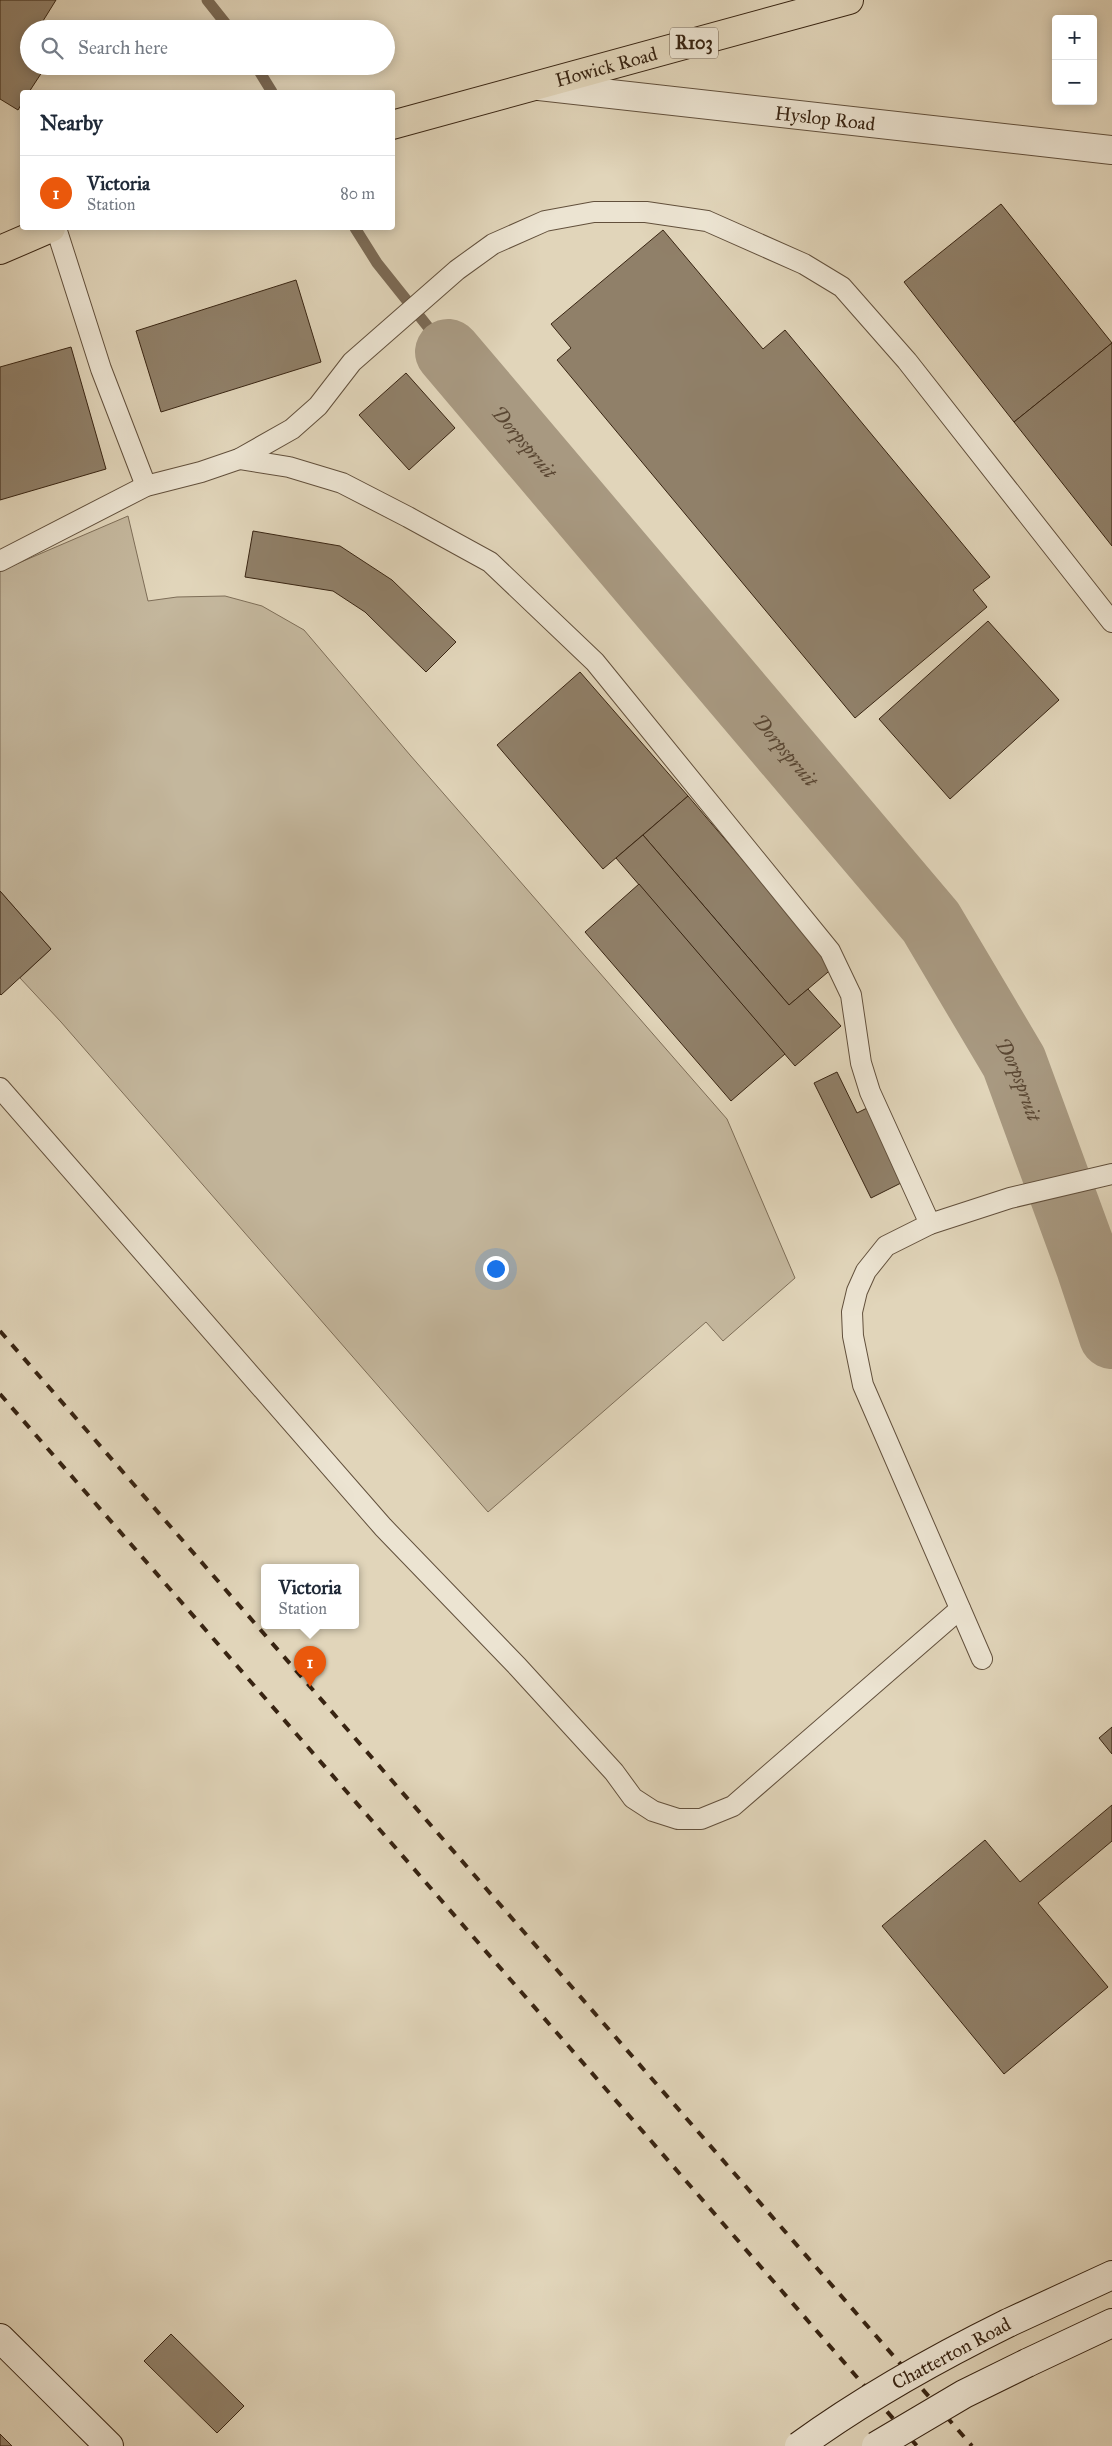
<!DOCTYPE html>
<meta charset="utf-8">
<style>
body{margin:0;font-family:"IM FELL Great Primer",serif;background:#f2f2f3;color:#1f2937}
.controls{position:absolute;right:15px;top:15px;display:grid;overflow:hidden;border-radius:5px;box-shadow:0 2px 12px #0003}
.controls button{width:45px;height:45px;display:grid;place-items:center;padding:0;border:0;border-bottom:1px solid #e0e1e3;background:#fff;color:#1f2937;font:25px sans-serif}
.you{position:absolute;left:495px;top:1268px;width:18px;height:18px;margin:-12px;border:4px solid #fff;border-radius:50%;background:#1a73e8;box-shadow:0 0 0 8px #1a73e833}
.badge{display:grid;place-items:center;width:32px;height:32px;border-radius:50%;background:#ea580c;color:#fff;font-size:16px;font-weight:700}
.pin{position:absolute;translate:-50% -41px;filter:drop-shadow(0 1px 2px #0008)}
.pin::after{content:'';position:absolute;top:26px;width:18px;height:15px;background:inherit;clip-path:polygon(0 0,100% 0,50% 100%)}
.popup{position:absolute;left:261px;top:1564px;width:98px;height:65px;box-sizing:border-box;display:grid;place-content:center;border-radius:5px;background:#fff;filter:drop-shadow(0 1px 4px #0005);font-size:16px;white-space:nowrap;color:#747a83}
.popup b{font-size:19px;color:#1f2937}
.popup::after{content:'';position:absolute;left:50%;top:100%;margin-left:-10px;border:10px solid transparent;border-top-color:#fff}
.list{margin:0;padding:0;list-style:none}
h2{display:flex;justify-content:space-between;align-items:center;height:65px;margin:0;padding:0 20px;font-size:21px}
h2 small{font-size:16px;font-weight:400;color:#747a83}
.list li{display:grid;grid-template-columns:32px 1fr auto;gap:15px;align-items:center;box-sizing:border-box;height:75px;padding:0 20px;border-top:1px solid #e0e1e3}
.list b{display:block;font-size:19px;white-space:nowrap}
.list p{margin:0;font-size:16px;white-space:nowrap;color:#747a83}
.list em{font-size:16px;font-style:normal;color:#747a83}
.icon{flex:none;width:28px;height:28px;fill:none;stroke:currentColor;stroke-width:2;stroke-linecap:round;stroke-linejoin:round}
.map{position:relative;flex:none;width:1112px;height:2446px;overflow:hidden}
.search{position:absolute;background:#fff;box-shadow:0 2px 12px #0003;left:20px;top:20px;width:375px;height:55px;display:flex;align-items:center;gap:12px;box-sizing:border-box;padding:0 18px;border-radius:28px;color:#747a83;font-size:19px}
.panel{position:absolute;background:#fff;box-shadow:0 2px 12px #0003;left:20px;top:90px;width:375px;height:140px;border-radius:5px}
.map>svg:first-child{display:block}
.green{fill:#c4b79d;stroke:#7e6e58}
.lines{fill:none;stroke-linecap:round;stroke-linejoin:round}
.stream{stroke:#7b6a55;stroke-width:11}
.river{stroke:#a89981;stroke-width:66}
.building{fill:#908069;stroke:#382412}
.lane-casing{stroke:#62503c;stroke-width:22}
.street-casing{stroke:#62503c;stroke-width:30}
.secondary-casing{stroke:#382412;stroke-width:30}
.primary-casing{stroke:#382412;stroke-width:30}
.lane{stroke:#ece4d2;stroke-width:20}
.street{stroke:#ece4d2;stroke-width:28}
.secondary{stroke:#ece4d2;stroke-width:28}
.primary{stroke:#e1d5ba;stroke-width:28}
.rail{stroke:#382412;stroke-width:4;stroke-dasharray:9 9;stroke-linecap:butt}
.secondary-bridge-casing{stroke:#382412;stroke-width:30;stroke-linecap:butt}
.secondary-bridge{stroke:#ece4d2;stroke-width:28}
.labels{text-anchor:middle;stroke-width:5;stroke-linejoin:round;paint-order:stroke}
.shield{fill:#ece4d2;stroke:#6e5e4c;stroke-width:1}
.shield-label{font-size:18px;font-weight:bold;fill:#382412}
.street-label{font-size:19px;fill:#382412;stroke:#ece4d2}
.water-label{font-size:20px;font-style:italic;fill:#5a4733;stroke:#ece4d2}
</style>
<div class="map">
<svg width="1112" height="2446" viewBox="0 0 1112 2446">
<rect width="100%" height="100%" fill="#e1d5ba"/>
<filter id="stains"><feTurbulence type="fractalNoise" baseFrequency=".004" numOctaves="4"/><feColorMatrix values="0 0 0 0 .2 0 0 0 0 .09 0 0 0 0 .02 0 0 0 .5 -.17"/></filter>
<radialGradient id="worn" r=".72"><stop offset=".6" stop-color="#630" stop-opacity="0"/><stop offset="1" stop-color="#630" stop-opacity=".3"/></radialGradient>
<polygon class="green" points="128,516 148,601 177,597 225,596 262,606 304,630 410,755 727,1119 795,1278 723,1341 706,1322 488,1512 61,1022 20,978 51,949 0,891 0,571"/>
<g class="lines">
<g class="stream">
<polyline points="207,0 230,29"/>
<polyline points="256,66 272,92"/>
<polyline points="355,228 377,263 448,352"/>
</g>
<path class="river" id="s1" d="M448 352 931 922 1014 1062 1089 1267 1112 1336"/>
</g>
<g class="building">
<polygon points="0,0 56,0 38,29 29,29 29,66 46,66 29,92 22,92 22,103 18,110 0,99"/>
<polygon points="1001,204 1112,343 1014,422 904,282"/>
<polygon points="663,230 763,349 785,330 990,577 973,590 987,607 855,718 557,360 571,348 551,324"/>
<polygon points="296,280 321,362 161,412 136,331"/>
<polygon points="1112,343 1112,546 1014,422"/>
<polygon points="71,347 106,469 0,500 0,367"/>
<polygon points="406,373 455,428 409,470 359,415"/>
<polygon points="253,531 340,546 392,580 456,642 426,672 365,612 333,591 245,577"/>
<polygon points="988,621 1059,700 950,799 879,719"/>
<polygon points="580,672 688,796 603,869 497,745"/>
<polygon points="688,796 834,967 789,1005 643,835"/>
<polygon points="643,835 789,1005 808,989 841,1026 795,1066 616,858"/>
<polygon points="639,884 785,1054 731,1101 585,932"/>
<polygon points="0,891 51,949 1,995 0,994"/>
<polygon points="837,1072 857,1113 869,1107 905,1181 871,1198 814,1083"/>
<polygon points="1112,1727 1112,1754 1099,1738"/>
<polygon points="1112,1805 1112,1841 1038,1903 1108,1987 1004,2074 882,1926 985,1840 1020,1882"/>
<polygon points="171,2334 244,2406 217,2433 144,2361"/>
<polygon points="0,2434 12,2446 0,2446"/>
</g>
<g class="lines">
<defs>
<g id="lane">
<polyline points="56,228 101,369 146,486"/>
<polyline points="239,459 289,467 342,483 408,517 490,562 595,662 830,951 851,995 861,1063 870,1092 930,1224"/>
<polyline points="0,561 146,486 201,472 239,459 292,429 318,406 352,362 457,270 493,244 545,221 594,212 646,212 707,221 804,264 842,287 907,361 1112,622"/>
<polyline points="0,1088 383,1527 518,1667 614,1772 633,1798 653,1811 678,1819 701,1819 733,1806 960,1609"/>
<polyline points="982,1659 863,1385 853,1336 852,1312 857,1291 866,1271 886,1246 930,1224 1010,1198 1112,1174"/>
</g>
<g id="street">
<path id="s2" d="M539 86 1112 150"/>
</g>
<g id="secondary">
<polyline points="1008,2323 1112,2275"/>
<polyline points="0,2338 109,2446"/>
<polyline points="1027,2363 1112,2323"/>
</g>
<g id="primary">
<path id="s3" d="M392 125 849 0"/>
<polyline points="0,250 51,228"/>
</g>
</defs>
<use href="#lane" class="lane-casing"/>
<use href="#street" class="street-casing"/>
<use href="#secondary" class="secondary-casing"/>
<use href="#primary" class="primary-casing"/>
<use href="#lane" class="lane"/>
<use href="#street" class="street"/>
<use href="#secondary" class="secondary"/>
<use href="#primary" class="primary"/>
<g class="rail">
<polyline points="0,1331 972,2446"/>
<polyline points="0,1394 917,2446"/>
</g>
<defs>
<g id="secondary-bridge">
<path d="M799 2446C865 2398 935 2359 1008 2323"/>
<polyline points="876,2446 964,2394 1027,2363"/>
</g>
</defs>
<use href="#secondary-bridge" class="secondary-bridge-casing"/>
<use href="#secondary-bridge" class="secondary-bridge"/>
</g>
<g class="labels">
<rect class="shield" x="670" y="27.5" width="48" height="31" rx="4"/>
<g class="shield-label">
<text x="694" y="49">R103</text>
</g>
<g class="street-label">
<text dy="7" stroke="none"><textPath href="#s3" startOffset="222">Howick Road</textPath></text>
<text dy="7" stroke="none"><textPath href="#s2" startOffset="288">Hyslop Road</textPath></text>
<text transform="translate(951 2353) rotate(-28)" y="7">Chatterton Road</text>
</g>
<g class="water-label">
<text dy="7" stroke="none"><textPath href="#s1" startOffset="118">Dorpspruit</textPath></text>
<text dy="7" stroke="none"><textPath href="#s1" startOffset="522">Dorpspruit</textPath></text>
<text dy="7" stroke="none"><textPath href="#s1" startOffset="928">Dorpspruit</textPath></text>
</g>
</g>
<rect width="100%" height="100%" filter="url(#stains)"/>
<rect width="100%" height="100%" fill="url(#worn)"/>
</svg>
<div class="controls">
<button>+</button>
<button>−</button>
</div>
<div class="you"></div>
<div class="pin badge" style="left:310px;top:1687px">1</div>
<div class="popup"><b>Victoria</b>Station</div>
<div class="search"><svg class="icon" aria-label="search" viewBox="0 0 24 24"><circle cx="10" cy="10" r="6"/><path d="M15 15l6 6"/></svg>Search here</div>
<section class="panel">
<h2>Nearby<small></small></h2>
<ul class="list">
<li><span class="badge">1</span><div><b>Victoria</b><p>Station</p></div><em>80 m</em></li>
</ul>
</section>
</div>
